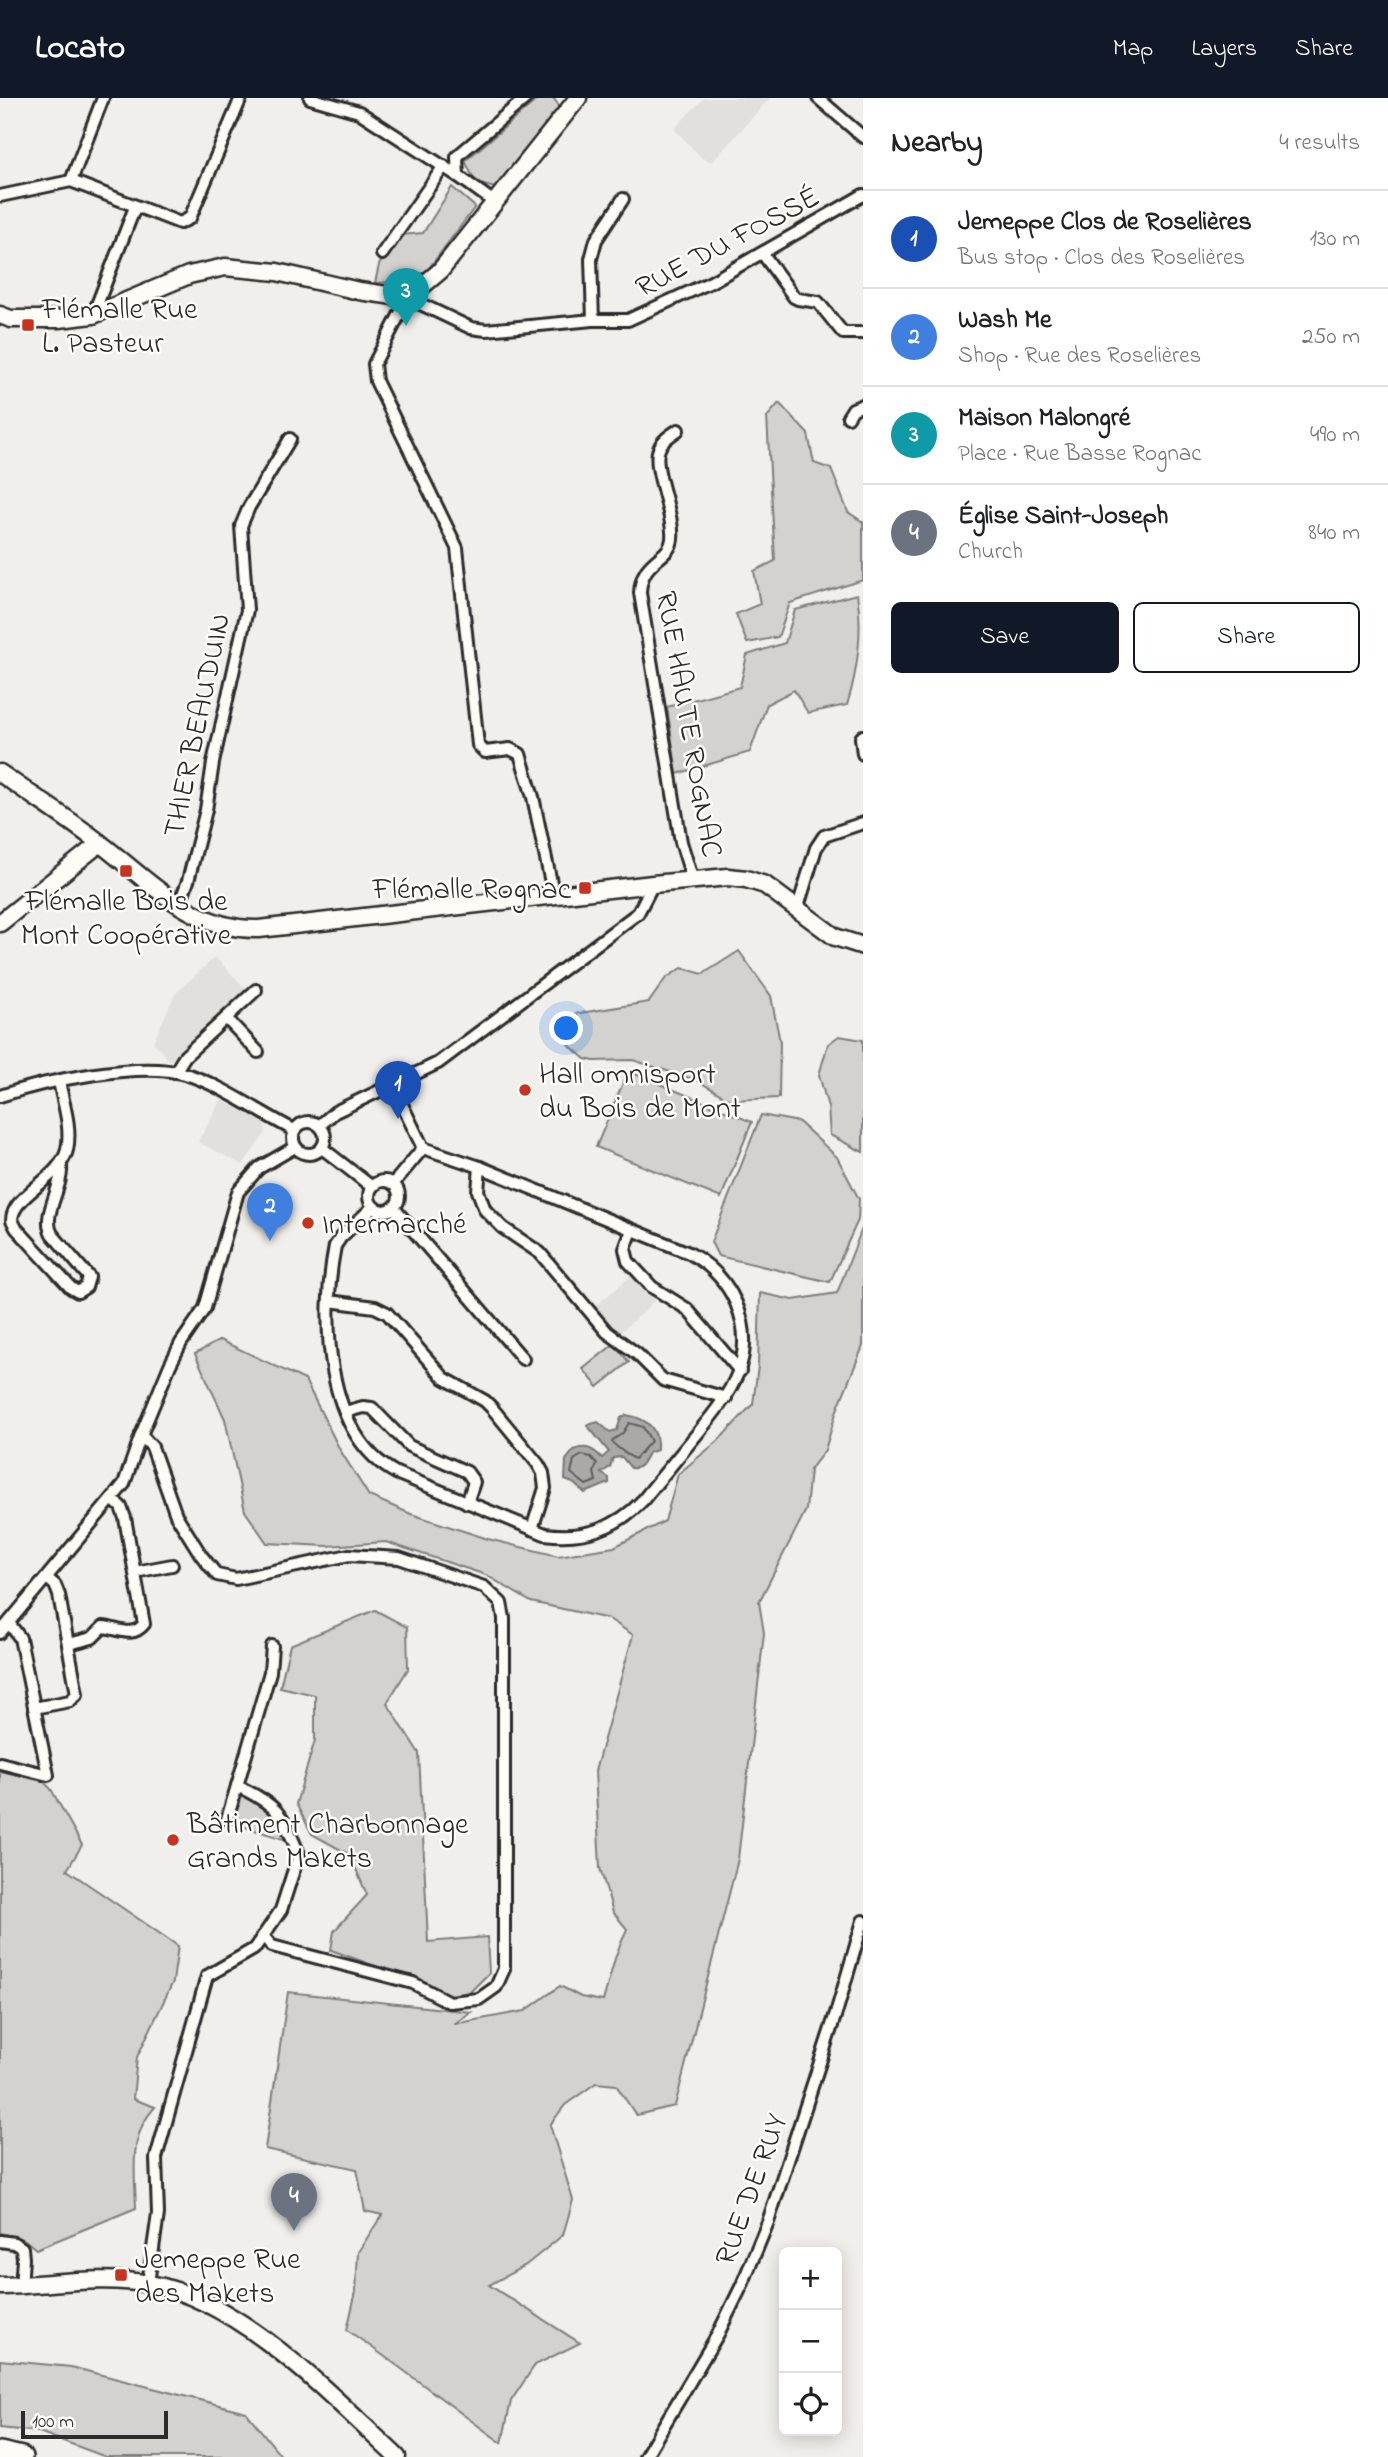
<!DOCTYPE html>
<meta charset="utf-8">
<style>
body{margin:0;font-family:"Indie Flower",sans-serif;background:#f2f2f2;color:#202124}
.controls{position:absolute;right:21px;bottom:21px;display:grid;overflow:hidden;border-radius:10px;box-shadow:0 4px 18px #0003}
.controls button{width:63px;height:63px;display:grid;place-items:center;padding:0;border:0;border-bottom:2px solid #e0e0e0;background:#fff;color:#202124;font:35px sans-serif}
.scale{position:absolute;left:21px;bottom:18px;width:147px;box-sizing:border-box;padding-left:7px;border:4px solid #2b2b2b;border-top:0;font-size:19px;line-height:24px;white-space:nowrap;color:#2b2b2b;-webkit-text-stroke:5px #fdfcf7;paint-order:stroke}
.you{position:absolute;left:567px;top:931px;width:24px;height:24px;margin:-18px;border:5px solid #fff;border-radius:50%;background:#1a73e8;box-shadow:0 0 0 10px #1a73e833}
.badge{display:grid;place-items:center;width:46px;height:46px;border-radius:50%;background:#111827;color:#fff;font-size:23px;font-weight:700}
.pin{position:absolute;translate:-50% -58px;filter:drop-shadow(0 2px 4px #0008)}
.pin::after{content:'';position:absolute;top:37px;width:24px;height:21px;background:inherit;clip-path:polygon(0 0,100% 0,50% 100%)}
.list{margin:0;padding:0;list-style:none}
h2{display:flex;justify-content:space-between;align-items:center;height:91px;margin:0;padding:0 28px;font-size:30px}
h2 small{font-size:23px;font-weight:400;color:#757577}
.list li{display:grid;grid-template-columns:46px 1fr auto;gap:21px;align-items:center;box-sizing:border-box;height:98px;padding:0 28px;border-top:2px solid #e0e0e0}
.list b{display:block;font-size:26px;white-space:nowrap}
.list p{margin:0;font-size:23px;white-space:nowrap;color:#757577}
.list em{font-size:23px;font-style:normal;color:#757577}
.actions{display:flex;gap:14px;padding:21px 28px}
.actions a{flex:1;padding:16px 0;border:2px solid #111827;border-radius:10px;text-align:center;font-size:24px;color:#111827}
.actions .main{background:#111827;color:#fff}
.icon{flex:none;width:38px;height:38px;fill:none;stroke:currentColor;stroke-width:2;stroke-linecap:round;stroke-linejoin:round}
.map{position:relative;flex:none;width:863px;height:2359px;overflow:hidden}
header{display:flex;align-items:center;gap:42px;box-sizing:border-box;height:98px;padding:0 35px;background:#111827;color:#fff}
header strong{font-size:33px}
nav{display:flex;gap:38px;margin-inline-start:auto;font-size:24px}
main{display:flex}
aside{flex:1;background:#fff}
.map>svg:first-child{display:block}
.built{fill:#e1e0dc}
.green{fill:#d3d2cf;stroke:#7f7e7d;stroke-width:2}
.water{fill:#aaa9a7;stroke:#777775;stroke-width:2}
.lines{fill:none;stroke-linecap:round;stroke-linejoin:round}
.shore{stroke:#5e5d5d;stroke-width:2}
.street-casing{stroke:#2b2b2b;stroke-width:16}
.secondary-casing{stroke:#2b2b2b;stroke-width:21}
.highway-casing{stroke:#2b2b2b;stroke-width:24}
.street{stroke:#fdfcf7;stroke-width:10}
.secondary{stroke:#fdfcf7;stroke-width:16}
.highway{stroke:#fdfcf7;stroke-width:19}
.poi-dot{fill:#c8321e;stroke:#fdfcf7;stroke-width:2.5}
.labels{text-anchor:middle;stroke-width:5;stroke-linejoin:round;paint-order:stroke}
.street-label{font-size:30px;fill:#2b2b2b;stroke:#fdfcf7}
.poi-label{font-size:30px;fill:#2b2b2b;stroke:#fdfcf7;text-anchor:start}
</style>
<header>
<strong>Locato</strong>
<nav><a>Map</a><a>Layers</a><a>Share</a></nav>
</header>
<main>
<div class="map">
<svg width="863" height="2359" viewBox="0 0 863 2359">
<rect width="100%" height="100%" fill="#f0efeb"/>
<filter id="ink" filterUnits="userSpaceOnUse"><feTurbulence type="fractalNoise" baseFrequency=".0143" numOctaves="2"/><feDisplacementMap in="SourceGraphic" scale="14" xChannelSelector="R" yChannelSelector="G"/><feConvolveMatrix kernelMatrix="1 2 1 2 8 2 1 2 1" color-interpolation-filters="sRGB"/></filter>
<g filter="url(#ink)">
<g class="built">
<polygon points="704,0 770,0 712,64 702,60 674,31"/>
<polygon points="215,859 247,892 170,963 153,944 175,896"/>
<polygon points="221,1002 264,1023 266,1034 243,1067 198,1044"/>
<polygon points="631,1178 655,1201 644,1214 617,1237 592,1211"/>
</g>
<g class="green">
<polygon points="539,0 553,0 561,10 495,90 476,85 465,63"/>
<polygon points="452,89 475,109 420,182 375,185 379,167 401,137 423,135"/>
<polygon points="779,305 808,336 814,365 831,371 848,414 863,424 863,482 790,505 778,539 747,545 736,516 760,506 754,473 775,463 767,319"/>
<path d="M857 496C863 530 858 572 847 607L808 615 794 592 767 606 750 654 677 676 667 609 740 589 747 557 785 545 795 512Z"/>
<polygon points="739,853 771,898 780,944 779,1000 730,1002 698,983 633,962 594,963 585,961 568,946 558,929 574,916 649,904 666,880 682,870 703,876"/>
<polygon points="839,938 863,942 863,1054 830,1037 828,1009 819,977 828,946"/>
<polygon points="628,973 752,1024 721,1100 596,1049"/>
<polygon points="761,1017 799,1024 837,1059 859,1101 858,1122 830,1184 718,1158 711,1144"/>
<path d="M863 1128V1248L837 1312 825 1352 810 1372 806 1412 759 1504 764 1535 738 1761 675 2008 636 2017 616 1987 596 1985 565 2007 550 2027 573 2102 563 2137 526 2167 489 2187 580 2245 535 2267 511 2303 502 2345C450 2308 400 2268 347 2232L356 2193 358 2154 382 2117 365 2113 357 2071 265 2051 288 1894 471 1914 454 1926 525 1913 560 1888 581 1899 603 1903 616 1857 627 1831 613 1814 600 1770 595 1673 633 1537 609 1521 531 1504 486 1477 386 1444 327 1448 267 1445 245 1413 225 1321 195 1256 220 1242 305 1282 340 1352 369 1398 411 1416 488 1441 558 1458 614 1449 665 1423 678 1376 718 1343 753 1306 758 1268 760 1195 793 1202 837 1195Z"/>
<polygon points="614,1246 629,1264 598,1289 583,1271"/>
<polygon points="375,1512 407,1529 408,1571 387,1605 419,1655 428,1844 487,1839 489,1875 471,1893 447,1899 414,1882 331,1852 334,1833 367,1797 350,1757 312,1736 296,1706 315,1642 315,1597 280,1589 290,1547"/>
<path d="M0 1673 43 1683 51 1691 82 1747 67 1772 178 1848 173 1884 137 1959 133 2001 155 2009C128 2038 135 2072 136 2110L36 2151 25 2142 0 2135Z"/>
<path d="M243 1697C269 1707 275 1721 290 1743L232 1725Z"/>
<polygon points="0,2262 71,2269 246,2314 282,2359 106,2359 39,2334 0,2330"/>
</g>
<path class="water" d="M626 1317C646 1320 659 1330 657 1352L648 1355C644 1362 641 1372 631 1370L622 1359 613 1360 610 1369 601 1375 609 1380V1385L585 1395 573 1385 565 1382 566 1362 574 1352C587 1347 593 1351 602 1360L609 1354 587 1327 598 1324 610 1334 617 1332 621 1320Z"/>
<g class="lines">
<g class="shore">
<path d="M629 1325 643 1329 651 1343 635 1361C630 1359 615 1348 612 1344L614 1341 622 1336Z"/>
<polygon points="582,1357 591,1359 597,1366 594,1374 596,1383 586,1387 571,1375 574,1362"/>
</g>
<defs>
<g id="street">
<polyline points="310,0 359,14 458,78 494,104"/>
<polyline points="818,0 863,39"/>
<polyline points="458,78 457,59 462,54 526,0"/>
<polyline points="71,83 180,125 190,120 241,0"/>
<polyline points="71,83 103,0"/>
<polyline points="0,98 71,83"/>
<polyline points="382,156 444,68"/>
<polyline points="763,156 794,199 798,201 818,204 843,235 863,235"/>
<polyline points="93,217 135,109"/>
<polyline points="593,222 591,161 596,142 623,101"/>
<polyline points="848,319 853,311 863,307"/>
<path d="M678 332C671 337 662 342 659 351 651 368 675 417 672 441 670 462 641 460 640 495L681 744 693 783"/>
<polyline points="863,638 861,640 863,656"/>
<polyline points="554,799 533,699 520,656 510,651 485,654 478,647 457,450 376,283 374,266 408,200 471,230 486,232 593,222 628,222 711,184 863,97"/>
<polyline points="179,807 188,783 206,712 213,665 247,512 241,428 249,409 290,341"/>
<polyline points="798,809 816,750 824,738 863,725"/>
<polyline points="227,921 258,954"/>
<polyline points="175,974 185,958 256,892"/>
<path d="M59 983C63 1005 72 1029 67 1052 60 1081 12 1097 12 1122L16 1130 71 1190 78 1194 86 1189 89 1179 52 1136C41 1117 63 1090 61 1068"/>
<polyline points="392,986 423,1050 393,1086"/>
<path d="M0 998C45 983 139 963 185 976 218 985 262 1016 294 1032"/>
<circle cx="309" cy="1040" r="16"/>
<polyline points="320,1027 335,1014 438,965 638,815 653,786"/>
<polyline points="322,1050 372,1089"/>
<polyline points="480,1069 478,1093 485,1112 503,1130 540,1155 607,1234 637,1256 663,1282 726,1300"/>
<circle cx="384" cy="1098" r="15"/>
<path d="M373 1109 341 1139 335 1148C321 1219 324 1336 396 1375L545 1436C584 1441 616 1431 643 1402 661 1380 679 1358 697 1336 730 1296 759 1259 736 1205 726 1183 710 1166 689 1155L480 1069 423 1050"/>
<polyline points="394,1110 523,1261"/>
<polyline points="632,1132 625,1151 628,1163 652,1189 687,1211 740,1273"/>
<polyline points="329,1203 375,1209 387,1215 444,1280 485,1303 492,1310 538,1366 543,1375 545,1390 532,1431"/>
<polyline points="345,1314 363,1309 372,1310 409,1348 467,1374 474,1384 467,1405"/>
<polyline points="141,1337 152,1349 176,1417 201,1457 217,1477 236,1481 349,1457 399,1460 484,1489 501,1505 504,1520 504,1871 496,1889 479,1901 449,1904 413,1885 272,1848 263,1838"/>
<polyline points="135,1474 172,1467"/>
<polyline points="0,1535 124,1386 141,1337 170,1267 181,1245 205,1210 238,1094 259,1070 295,1049"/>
<path d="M69 1546 92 1540 103 1529C118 1530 132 1541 144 1526L125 1420 121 1409 112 1401"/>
<polyline points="34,1610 70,1603 77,1596 59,1497 55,1487 47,1480"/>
<polyline points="0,1665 48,1677 20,1540 9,1525"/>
<polyline points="227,1721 237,1688"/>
<polyline points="0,2143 14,2145 22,2150 23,2161 21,2188"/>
<path d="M148 2185 158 2116 156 2060 207 1878 254 1851 281 1812 299 1756C282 1716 278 1707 237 1688L270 1574 272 1548"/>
<polyline points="645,2359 718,2236 742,2187 768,2124 837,1912 863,1823"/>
</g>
<g id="secondary">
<polyline points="0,217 11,221 59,221 93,217 189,177 225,169 277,174 359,193 408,200 440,173 578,0"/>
<path d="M0 675C34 699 69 721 101 746 149 783 194 833 259 831L653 786 728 779 746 781 765 787 835 839 863 848"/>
<polyline points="0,825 100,745"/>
<path d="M0 2188C49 2187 100 2177 150 2186 241 2202 331 2298 397 2359"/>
</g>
<polyline id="highway" points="0,2354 22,2359"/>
</defs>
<use href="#street" class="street-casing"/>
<use href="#secondary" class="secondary-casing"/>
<use href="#highway" class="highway-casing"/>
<use href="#street" class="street"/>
<use href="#secondary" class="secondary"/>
<use href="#highway" class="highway"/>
</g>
</g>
<g class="poi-dot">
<rect x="21" y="220" width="14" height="14" rx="3.5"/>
<rect x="119" y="766" width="14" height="14" rx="3.5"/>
<rect x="578" y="783" width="14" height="14" rx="3.5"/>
<circle cx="525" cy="992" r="7"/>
<circle cx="308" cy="1125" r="7"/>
<circle cx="173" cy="1742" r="7"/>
<rect x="114" y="2170" width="14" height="14" rx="3.5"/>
</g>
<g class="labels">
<g class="street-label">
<text transform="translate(727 143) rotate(-28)" y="10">RUE DU FOSSÉ</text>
<text transform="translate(690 626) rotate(80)" y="10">RUE HAUTE ROGNAC</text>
<text transform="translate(196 627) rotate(-78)" y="10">THIER BEAUDUIN</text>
<text transform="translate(750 2091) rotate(-70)" y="10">RUE DE RUY</text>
</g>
<g class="poi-label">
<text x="42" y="220">Flémalle Rue<tspan x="42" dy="34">L. Pasteur</tspan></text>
<text x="571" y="800" text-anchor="end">Flémalle Rognac</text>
<text x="126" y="812" text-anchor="middle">Flémalle Bois de<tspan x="126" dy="34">Mont Coopérative</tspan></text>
<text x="539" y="985">Hall omnisport<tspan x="539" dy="34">du Bois de Mont</tspan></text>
<text x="322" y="1135">Intermarché</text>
<text x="187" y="1735">Bâtiment Charbonnage<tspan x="187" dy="34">Grands Makets</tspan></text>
<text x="135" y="2170">Jemeppe Rue<tspan x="135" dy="34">des Makets</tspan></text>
</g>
</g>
</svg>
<div class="controls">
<button>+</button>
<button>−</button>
<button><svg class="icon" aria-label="locate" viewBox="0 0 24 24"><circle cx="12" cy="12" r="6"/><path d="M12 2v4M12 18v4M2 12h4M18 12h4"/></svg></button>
</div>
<div class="scale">100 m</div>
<div class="you"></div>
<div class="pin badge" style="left:398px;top:1021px;background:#1a4fb4">1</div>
<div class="pin badge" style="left:270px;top:1143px;background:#3f7fe0">2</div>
<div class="pin badge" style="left:406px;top:228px;background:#0f9aa8">3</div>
<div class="pin badge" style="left:294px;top:2133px;background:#6b7280">4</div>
</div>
<aside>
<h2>Nearby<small>4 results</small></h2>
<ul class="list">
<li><span class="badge" style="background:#1a4fb4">1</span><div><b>Jemeppe Clos de Roselières</b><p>Bus stop · Clos des Roselières</p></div><em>130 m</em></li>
<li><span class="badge" style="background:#3f7fe0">2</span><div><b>Wash Me</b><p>Shop · Rue des Roselières</p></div><em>250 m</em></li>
<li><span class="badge" style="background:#0f9aa8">3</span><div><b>Maison Malongré</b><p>Place · Rue Basse Rognac</p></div><em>490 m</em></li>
<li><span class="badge" style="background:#6b7280">4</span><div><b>Église Saint-Joseph</b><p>Church</p></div><em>840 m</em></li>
</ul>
<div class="actions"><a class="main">Save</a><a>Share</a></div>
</aside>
</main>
